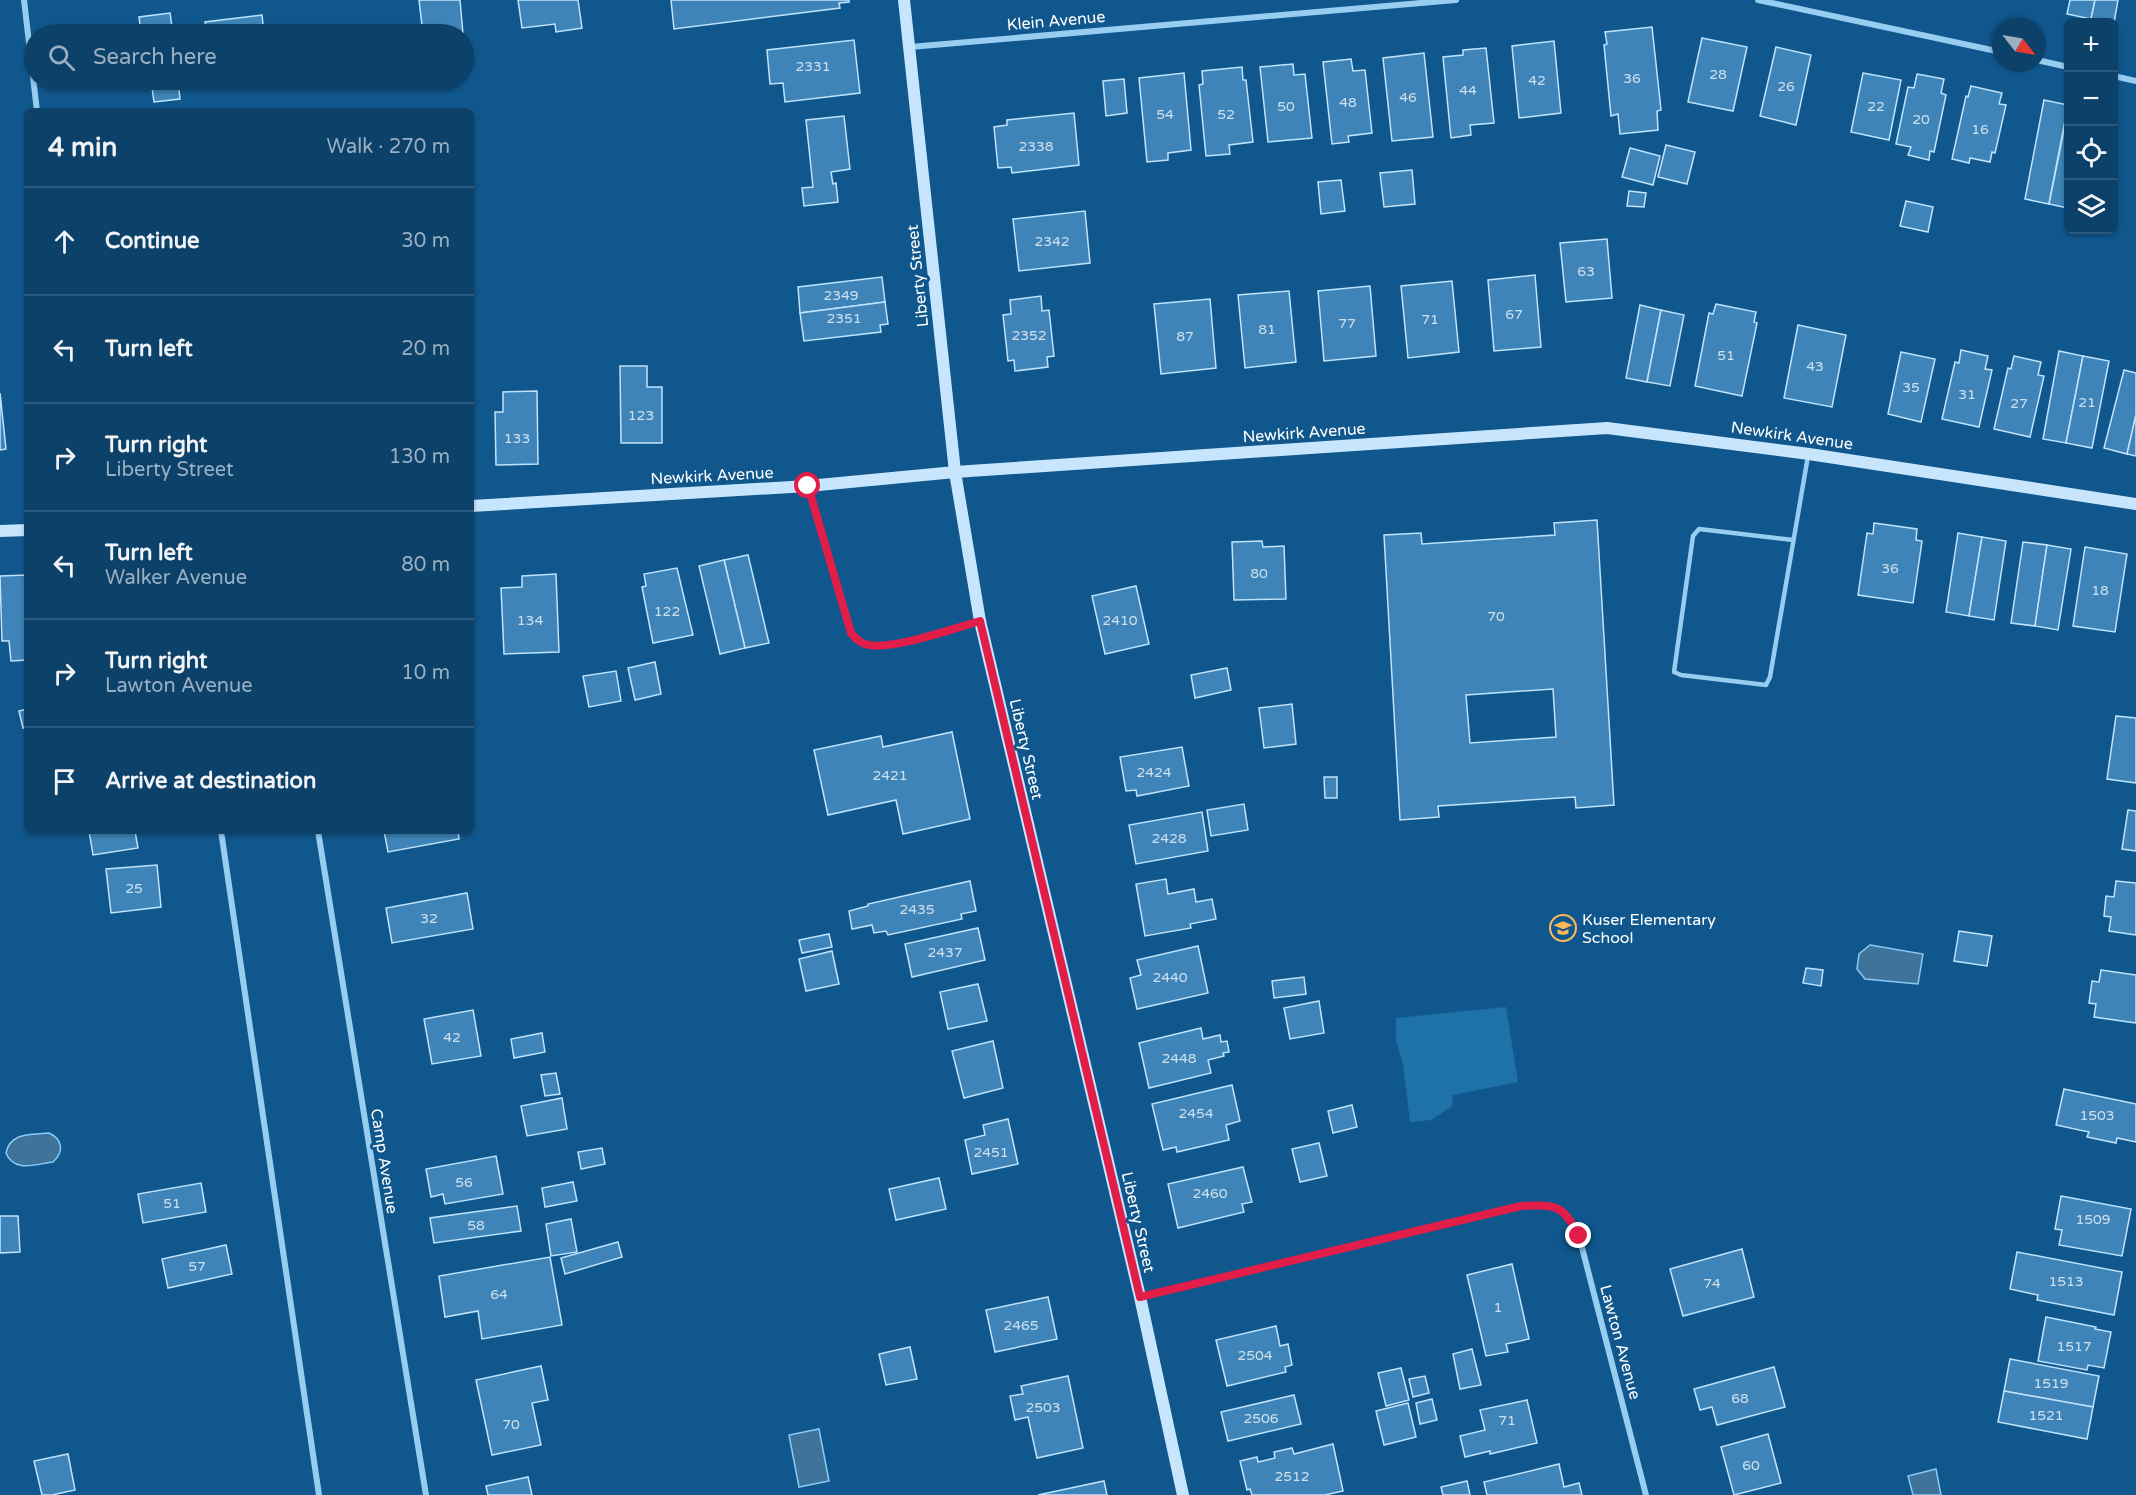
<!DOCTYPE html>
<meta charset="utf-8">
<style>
body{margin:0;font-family:"Varela Round",sans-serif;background:#1a4c72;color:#f1f3f6}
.controls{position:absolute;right:18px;top:18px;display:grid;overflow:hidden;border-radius:9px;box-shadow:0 2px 4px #0004}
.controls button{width:54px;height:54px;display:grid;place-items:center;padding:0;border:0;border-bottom:2px solid #2c5a7e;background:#0c416a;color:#f1f3f6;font:30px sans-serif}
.compass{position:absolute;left:1992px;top:18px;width:54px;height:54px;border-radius:50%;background:#0c416a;box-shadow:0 2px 4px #0004;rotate:121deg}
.stop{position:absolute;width:18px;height:18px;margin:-14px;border:4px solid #e11d48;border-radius:50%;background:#fff}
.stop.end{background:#e11d48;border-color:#fff;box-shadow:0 2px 6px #0008}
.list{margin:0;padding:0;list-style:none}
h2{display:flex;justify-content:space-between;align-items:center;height:78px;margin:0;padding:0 24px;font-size:26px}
h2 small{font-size:20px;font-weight:400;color:#9aafc1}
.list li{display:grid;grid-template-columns:39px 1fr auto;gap:18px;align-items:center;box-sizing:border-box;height:108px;padding:0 24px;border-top:2px solid #2c5a7e}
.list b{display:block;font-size:22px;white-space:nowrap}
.list p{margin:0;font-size:20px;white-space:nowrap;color:#9aafc1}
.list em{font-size:20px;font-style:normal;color:#9aafc1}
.icon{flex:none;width:33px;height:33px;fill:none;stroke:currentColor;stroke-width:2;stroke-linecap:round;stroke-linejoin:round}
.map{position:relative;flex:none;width:2136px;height:1495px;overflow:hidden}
.search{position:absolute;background:#0c416a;box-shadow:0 2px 4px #0004;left:24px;top:24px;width:450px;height:66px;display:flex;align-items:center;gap:15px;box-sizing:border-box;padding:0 21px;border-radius:33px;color:#9aafc1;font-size:22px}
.panel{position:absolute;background:#0c416a;box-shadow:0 2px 4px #0004;left:24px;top:108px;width:450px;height:726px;border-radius:9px}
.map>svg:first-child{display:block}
.green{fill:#1f71aa}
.water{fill:#3f739a;stroke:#89caf6;stroke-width:1.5}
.building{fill:#3e84b8;stroke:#bfe3fd;stroke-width:1.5;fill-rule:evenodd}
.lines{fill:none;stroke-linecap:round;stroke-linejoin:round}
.lane{stroke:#98cdf2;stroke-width:4.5}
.street{stroke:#98cdf2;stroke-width:6}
.secondary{stroke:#c7e5fc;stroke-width:12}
.route{stroke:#e11d48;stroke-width:8}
.labels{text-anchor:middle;stroke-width:6;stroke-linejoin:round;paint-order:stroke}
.number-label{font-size:14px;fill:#cfe0ed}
.street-label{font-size:16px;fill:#fff;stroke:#10578d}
.poi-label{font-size:16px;fill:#fff;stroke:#10578d;text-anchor:start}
</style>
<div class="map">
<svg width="2136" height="1495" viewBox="0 0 2136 1495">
<rect width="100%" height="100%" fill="#10578d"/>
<polygon class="green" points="1506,1007 1518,1082 1453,1095 1452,1106 1431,1120 1410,1122 1403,1064 1396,1041 1396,1018"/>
<g class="water">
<polygon points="1870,945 1923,954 1918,984 1865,979 1857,969 1859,954"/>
<path d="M49 1133C62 1139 65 1151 53 1162 36 1164 14 1173 6 1153 10 1132 31 1135 49 1133Z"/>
<polygon points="819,1429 829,1481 799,1487 789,1435"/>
<polygon points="1936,1469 1941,1495 1913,1495 1908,1476"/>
</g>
<g class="building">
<polygon points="419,0 460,0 463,34 423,34"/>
<polygon points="518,0 578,0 582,28 556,32 555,24 522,28"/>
<polygon points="671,0 849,0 849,2 839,3 840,8 674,29"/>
<polygon points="2070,0 2095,0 2091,19 2067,14"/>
<polygon points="2095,0 2118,0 2114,23 2091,19"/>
<polygon points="170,13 173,34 141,34 139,17"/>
<polygon points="262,15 264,34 207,34 205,22"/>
<polygon points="1652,27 1661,110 1657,111 1658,130 1620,134 1618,114 1611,116 1604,45 1607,44 1605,32"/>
<polygon points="1702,38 1747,47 1733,111 1688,102"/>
<polygon points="854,40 860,93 785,102 783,83 770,84 767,50"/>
<polygon points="1554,41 1561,113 1519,118 1512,46"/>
<polygon points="1776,47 1811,55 1796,125 1760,116"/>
<polygon points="1486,48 1494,123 1470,125 1471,135 1451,138 1443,57 1463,55 1463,50"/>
<polygon points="1424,53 1433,137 1392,141 1383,58"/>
<polygon points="1351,59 1353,71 1365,70 1372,133 1348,136 1349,142 1332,144 1323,62"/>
<polygon points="1293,64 1294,75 1305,74 1312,138 1268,142 1260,67"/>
<polygon points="1242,67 1243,80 1246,80 1253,142 1229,145 1230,154 1206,156 1199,85 1203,84 1202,71"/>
<polygon points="1184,73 1191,150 1168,153 1168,160 1147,162 1139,78"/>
<polygon points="1863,73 1901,80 1889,140 1851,132"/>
<polygon points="1917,74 1944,79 1941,93 1946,95 1934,152 1930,151 1929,160 1908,155 1911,147 1896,144 1908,87 1914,88"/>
<polygon points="1124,79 1127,113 1106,116 1103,81"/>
<polygon points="151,80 178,80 180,99 154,102"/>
<polygon points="1971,86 2002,93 1999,104 2006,105 1995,153 1992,152 1990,162 1970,158 1969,163 1952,159 1966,96 1968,97"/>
<polygon points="2044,100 2068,105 2049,204 2025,199"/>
<polygon points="2068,110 2068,208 2049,204"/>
<polygon points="1074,113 1079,165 1012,173 1011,167 998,168 994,127 1007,125 1007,120"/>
<polygon points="844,116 850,169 831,172 833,184 836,183 838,202 804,206 802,188 813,187 806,120"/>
<polygon points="1666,145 1695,152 1687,184 1658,177"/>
<polygon points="1630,148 1660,156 1653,185 1622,177"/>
<polygon points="1412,170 1415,204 1384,207 1380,173"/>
<polygon points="1341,180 1345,211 1321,214 1318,182"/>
<polygon points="1629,191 1646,193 1644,207 1627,206"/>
<polygon points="1906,201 1933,207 1928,232 1900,226"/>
<polygon points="1085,211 1090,263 1019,271 1013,219"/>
<polygon points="1607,239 1612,298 1566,302 1560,243"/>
<polygon points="1535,275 1541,347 1494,351 1488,280"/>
<polygon points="882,277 885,302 800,313 798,287"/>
<polygon points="1452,281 1459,352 1408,358 1401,286"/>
<polygon points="1370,286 1376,356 1324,361 1318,291"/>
<polygon points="1289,291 1296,362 1245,368 1238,295"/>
<polygon points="1041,296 1042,311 1049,310 1054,356 1047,357 1048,367 1015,371 1014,360 1008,361 1003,315 1011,314 1010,300"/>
<polygon points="1210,299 1216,368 1161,374 1154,304"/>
<polygon points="885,302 888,324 880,325 881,332 804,341 800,313"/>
<polygon points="1716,304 1756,312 1754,322 1757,323 1742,396 1695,386 1709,313 1713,314"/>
<polygon points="1640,305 1661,310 1647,382 1626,378"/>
<polygon points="1661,310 1684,315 1670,386 1647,382"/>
<polygon points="1798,325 1846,335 1832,407 1784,398"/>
<polygon points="1961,350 1988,356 1985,369 1992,370 1979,427 1942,419 1955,362 1959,363"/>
<polygon points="2059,351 2083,356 2066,443 2043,439"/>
<polygon points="1901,352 1935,359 1921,422 1888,414"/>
<polygon points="2014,356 2041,362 2038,375 2044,376 2030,437 1994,429 2008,368 2011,369"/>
<polygon points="2083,356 2109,361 2092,448 2066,443"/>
<polygon points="620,366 647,366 647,387 662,387 662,443 621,443"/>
<polygon points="2124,370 2136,373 2136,415 2127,454 2104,448"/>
<polygon points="537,391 538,464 496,465 495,412 503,412 503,392"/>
<polygon points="0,393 6,449 0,450"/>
<polygon points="2136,415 2136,456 2127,454"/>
<path d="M1597 520 1614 805 1576 808 1575 797 1438 806 1439 817 1400 820 1384 535 1421 533 1422 544 1555 535 1554 523ZM1553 689 1556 737 1470 743 1466 695Z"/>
<polygon points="1874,523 1917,529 1916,540 1922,541 1913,603 1858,595 1867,533 1873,534"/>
<polygon points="1958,533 1982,537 1969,616 1946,612"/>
<polygon points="1982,537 2006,541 1994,620 1969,616"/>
<polygon points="1262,541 1263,547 1284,546 1286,599 1234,600 1232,542"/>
<polygon points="2023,542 2047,545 2035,626 2011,623"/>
<polygon points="2047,545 2071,549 2058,630 2035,626"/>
<polygon points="2085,547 2127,554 2115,632 2073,626"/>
<polygon points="748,555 769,643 745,648 724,560"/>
<polygon points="724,560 745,648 720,654 699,566"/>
<polygon points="677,568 693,635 653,643 642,587 646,586 644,574"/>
<polygon points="556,574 559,652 504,654 501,588 522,587 522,576"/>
<polygon points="27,575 27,660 11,661 9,641 2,641 0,576"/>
<polygon points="1136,586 1149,644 1105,654 1092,596"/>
<polygon points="655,662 661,694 635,700 628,668"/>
<polygon points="1227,668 1231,690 1195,698 1191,675"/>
<polygon points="616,671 621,701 589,707 583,676"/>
<polygon points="1292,704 1296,744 1264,748 1259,708"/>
<polygon points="27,709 27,727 23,728 19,711"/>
<polygon points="2116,716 2136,718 2136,783 2107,779"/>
<polygon points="952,732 970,819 903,834 896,800 828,815 814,750 881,736 883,747"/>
<polygon points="1182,747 1189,786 1137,796 1136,790 1126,791 1120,757"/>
<polygon points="1324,777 1337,777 1337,798 1325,798"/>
<polygon points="1244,804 1248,830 1211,836 1207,810"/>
<polygon points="2128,810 2136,811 2136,851 2122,849"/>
<polygon points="1202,812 1208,851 1136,864 1129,825"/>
<polygon points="89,831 135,831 138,848 93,855"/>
<polygon points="384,831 458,831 459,839 388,852"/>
<polygon points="157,865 161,907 111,913 106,869"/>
<polygon points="1166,879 1168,894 1194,889 1196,902 1212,899 1216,919 1190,924 1191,928 1145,936 1136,884"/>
<polygon points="970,881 976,911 961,914 962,919 888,935 886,931 874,933 872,925 852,929 849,911 868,906 868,904"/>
<polygon points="2116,881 2136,883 2136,935 2109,931 2111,917 2104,916 2106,896 2114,897"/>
<polygon points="467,893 473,929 392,943 386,908"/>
<polygon points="978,928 985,960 912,977 905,944"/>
<polygon points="1959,931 1992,936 1987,966 1954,961"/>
<polygon points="829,934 832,947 802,953 799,940"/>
<polygon points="1198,946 1208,993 1137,1009 1130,978 1141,975 1137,960"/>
<polygon points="832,951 839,984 806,991 799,959"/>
<polygon points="1806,968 1823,970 1821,986 1803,983"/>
<polygon points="2101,970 2136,975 2136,1023 2094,1017 2096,1004 2089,1003 2092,981 2099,982"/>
<polygon points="1304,977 1306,994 1274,998 1272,981"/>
<polygon points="978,984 987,1021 948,1029 940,992"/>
<polygon points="1319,1001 1324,1033 1290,1039 1284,1008"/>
<polygon points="473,1010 481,1056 432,1064 424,1019"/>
<polygon points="1201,1028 1203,1039 1220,1035 1221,1042 1227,1041 1229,1052 1223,1053 1224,1056 1208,1060 1211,1073 1149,1088 1139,1043"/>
<polygon points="542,1033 545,1052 514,1058 511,1039"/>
<polygon points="993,1041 1003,1088 964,1098 952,1051"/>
<polygon points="556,1073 560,1094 545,1096 541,1075"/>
<polygon points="1232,1085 1240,1121 1226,1125 1229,1140 1177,1152 1176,1147 1163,1150 1152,1104"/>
<polygon points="2064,1089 2136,1104 2136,1142 2117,1138 2116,1143 2087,1137 2089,1132 2056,1125"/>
<polygon points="562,1098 567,1129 527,1136 521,1106"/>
<polygon points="1352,1105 1357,1127 1333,1133 1328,1111"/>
<polygon points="1008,1119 1018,1164 972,1174 965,1140 985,1135 983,1125"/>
<polygon points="1319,1143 1327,1176 1300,1182 1292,1149"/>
<polygon points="602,1148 605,1164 581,1169 578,1152"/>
<polygon points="496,1156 503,1194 445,1204 443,1194 431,1197 426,1169"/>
<polygon points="1243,1167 1252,1202 1242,1204 1244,1212 1178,1228 1168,1184"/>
<polygon points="939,1178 946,1209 896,1220 889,1189"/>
<polygon points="573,1182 577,1201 545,1207 542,1188"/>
<polygon points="201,1183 206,1212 143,1223 138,1194"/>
<polygon points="2061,1196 2131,1209 2122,1256 2059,1245 2062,1230 2055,1229"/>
<polygon points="517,1206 521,1231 434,1243 430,1218"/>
<polygon points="0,1216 18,1216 20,1252 0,1253"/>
<polygon points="571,1219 577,1252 551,1256 546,1224"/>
<polygon points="618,1242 622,1257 565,1274 561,1258"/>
<polygon points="226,1245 232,1274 168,1288 162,1259"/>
<polygon points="1742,1249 1754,1297 1683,1316 1670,1269"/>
<polygon points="2017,1252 2122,1272 2114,1315 2037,1300 2038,1295 2010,1289"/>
<polygon points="550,1257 562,1325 482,1339 478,1311 445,1317 439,1276"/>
<polygon points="1512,1264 1529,1339 1506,1344 1508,1352 1486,1356 1467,1275"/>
<polygon points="1048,1297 1057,1339 995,1352 986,1310"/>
<polygon points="2046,1317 2096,1327 2095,1329 2111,1332 2104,1368 2088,1365 2087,1370 2038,1361"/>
<polygon points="1276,1326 1280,1346 1288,1344 1292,1365 1285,1367 1286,1372 1227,1386 1216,1340"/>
<polygon points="910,1347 917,1379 886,1385 879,1354"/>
<polygon points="1472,1349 1481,1385 1460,1389 1453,1354"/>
<polygon points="2010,1359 2099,1376 2093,1407 2004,1391"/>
<polygon points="541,1366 548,1400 532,1403 541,1445 492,1455 476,1380"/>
<polygon points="1774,1367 1785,1407 1717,1425 1712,1407 1700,1410 1694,1389"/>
<polygon points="1401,1368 1409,1400 1386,1406 1378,1373"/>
<polygon points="1068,1376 1083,1448 1037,1458 1028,1417 1015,1420 1010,1396 1023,1394 1021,1386"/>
<polygon points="1425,1376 1429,1393 1413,1397 1409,1379"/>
<polygon points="2004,1391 2093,1407 2087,1439 1998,1422"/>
<polygon points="1294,1395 1301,1424 1228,1441 1221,1412"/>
<polygon points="1432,1399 1437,1420 1420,1424 1416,1403"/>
<polygon points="1527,1400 1537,1443 1490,1454 1490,1451 1465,1457 1460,1436 1485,1430 1480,1410"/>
<polygon points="1408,1403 1416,1437 1384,1445 1376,1411"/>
<polygon points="1768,1434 1781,1483 1734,1495 1721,1447"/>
<polygon points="1333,1444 1343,1491 1325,1495 1252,1495 1250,1489 1247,1490 1240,1461 1257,1457 1258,1462 1275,1458 1274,1452 1292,1448 1294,1454"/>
<polygon points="68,1454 75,1490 52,1495 42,1495 34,1461"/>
<polygon points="1559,1464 1564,1487 1579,1483 1582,1495 1487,1495 1484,1482"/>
<polygon points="528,1477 532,1495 488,1495 486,1486"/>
<polygon points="1104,1481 1107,1495 1038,1495"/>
<polygon points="1467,1481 1470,1495 1443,1495 1441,1487"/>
</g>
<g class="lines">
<g class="lane">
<path d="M808 486 851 633C855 638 859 642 865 644 887 652 954 628 979 621"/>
<polyline points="1793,540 1699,529 1693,536 1674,672 1681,675 1766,685 1770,677 1808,456"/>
</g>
<g class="street">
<polyline points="24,0 37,111"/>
<polyline points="1758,0 2001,52"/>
<polyline points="910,47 1456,0"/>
<polyline points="2037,60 2068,67"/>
<polyline points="2114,76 2136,81"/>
<polyline points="221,831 319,1495"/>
<polyline points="318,831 426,1495"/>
<path d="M1140 1297 1521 1206C1557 1204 1561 1203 1579 1236L1646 1495"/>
</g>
<g class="secondary">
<polyline points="904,0 955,472 980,621 1140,1297 1183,1495"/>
<polyline points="471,506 808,486 955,472 1607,428 1809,454 2136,504"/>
<polyline points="0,531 27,530"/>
</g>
</g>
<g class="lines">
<path class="route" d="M808 486 851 633C855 638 859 642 865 644 888 652 955 628 980 621L1140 1297 1521 1206C1556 1205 1562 1203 1579 1236"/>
</g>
<defs>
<symbol id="school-ring" viewBox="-11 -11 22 22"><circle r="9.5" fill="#10578d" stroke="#ffb959" stroke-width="1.5"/><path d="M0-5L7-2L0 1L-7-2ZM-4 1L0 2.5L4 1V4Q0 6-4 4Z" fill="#ffb959"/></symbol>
</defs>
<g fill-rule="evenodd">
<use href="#school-ring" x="1548" y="913" width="30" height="30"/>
</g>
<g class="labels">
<g class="number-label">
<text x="813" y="71">2331</text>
<text x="1718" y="79">28</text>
<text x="1632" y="83">36</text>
<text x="1537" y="85">42</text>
<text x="1786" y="91">26</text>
<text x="1468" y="95">44</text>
<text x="1408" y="102">46</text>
<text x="1348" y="107">48</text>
<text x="1286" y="111">50</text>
<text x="1876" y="111">22</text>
<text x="1165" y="119">54</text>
<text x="1226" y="119">52</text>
<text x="1921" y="124">20</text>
<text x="1980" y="134">16</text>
<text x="1036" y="151">2338</text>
<text x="1052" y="246">2342</text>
<text x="1586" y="276">63</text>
<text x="841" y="300">2349</text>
<text x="1514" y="319">67</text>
<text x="844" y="323">2351</text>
<text x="1430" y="324">71</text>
<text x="1347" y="328">77</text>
<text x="1267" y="334">81</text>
<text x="1029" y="340">2352</text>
<text x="1185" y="341">87</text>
<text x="1726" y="360">51</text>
<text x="1815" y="371">43</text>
<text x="1911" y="392">35</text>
<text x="1967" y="399">31</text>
<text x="2087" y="407">21</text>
<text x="2019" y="408">27</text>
<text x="641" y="420">123</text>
<text x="517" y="443">133</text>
<text x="1890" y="573">36</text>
<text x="1259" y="578">80</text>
<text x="2100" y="595">18</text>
<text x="667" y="616">122</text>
<text x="1496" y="621">70</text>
<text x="530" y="625">134</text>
<text x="1120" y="625">2410</text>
<text x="1154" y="777">2424</text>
<text x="890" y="780">2421</text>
<text x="1169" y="843">2428</text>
<text x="134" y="893">25</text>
<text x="917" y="914">2435</text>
<text x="429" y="923">32</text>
<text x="945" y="957">2437</text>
<text x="1170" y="982">2440</text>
<text x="452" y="1042">42</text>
<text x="1179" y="1063">2448</text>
<text x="1196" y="1118">2454</text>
<text x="2097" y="1120">1503</text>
<text x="991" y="1157">2451</text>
<text x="464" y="1187">56</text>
<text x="1210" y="1198">2460</text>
<text x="172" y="1208">51</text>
<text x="2093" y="1224">1509</text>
<text x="476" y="1230">58</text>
<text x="197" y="1271">57</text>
<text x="2066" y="1286">1513</text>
<text x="1712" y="1288">74</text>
<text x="499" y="1299">64</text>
<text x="1498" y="1312">1</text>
<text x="1021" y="1330">2465</text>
<text x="2074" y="1351">1517</text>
<text x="1255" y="1360">2504</text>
<text x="2051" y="1388">1519</text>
<text x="1740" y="1403">68</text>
<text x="1043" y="1412">2503</text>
<text x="2046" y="1420">1521</text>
<text x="1261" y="1423">2506</text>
<text x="1507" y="1425">71</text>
<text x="511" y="1429">70</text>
<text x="1751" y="1470">60</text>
<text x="1292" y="1481">2512</text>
</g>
<g class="street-label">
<text transform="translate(1056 20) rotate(-5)" y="6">Klein Avenue</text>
<text transform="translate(917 276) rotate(-96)" y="6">Liberty Street</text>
<text transform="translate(1304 432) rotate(-4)" y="6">Newkirk Avenue</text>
<text transform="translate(1792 435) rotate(8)" y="6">Newkirk Avenue</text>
<text transform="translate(712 475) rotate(-3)" y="6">Newkirk Avenue</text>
<text transform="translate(1027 749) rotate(77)" y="6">Liberty Street</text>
<text transform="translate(385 1161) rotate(81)" y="6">Camp Avenue</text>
<text transform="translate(1139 1222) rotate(77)" y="6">Liberty Street</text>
<text transform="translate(1621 1342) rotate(75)" y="6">Lawton Avenue</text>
</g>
<g class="poi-label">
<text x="1582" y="925">Kuser Elementary<tspan x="1582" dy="18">School</tspan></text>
</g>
</g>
</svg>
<div class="controls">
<button>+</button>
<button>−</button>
<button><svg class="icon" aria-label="locate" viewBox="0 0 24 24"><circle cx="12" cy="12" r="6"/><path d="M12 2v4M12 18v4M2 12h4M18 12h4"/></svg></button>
<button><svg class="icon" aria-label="layers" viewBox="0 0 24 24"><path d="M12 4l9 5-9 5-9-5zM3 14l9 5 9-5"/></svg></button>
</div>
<svg class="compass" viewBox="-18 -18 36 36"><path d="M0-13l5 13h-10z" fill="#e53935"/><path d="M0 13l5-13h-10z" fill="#9aafc1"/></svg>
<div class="stop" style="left:808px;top:486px"></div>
<div class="stop end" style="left:1579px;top:1236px"></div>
<div class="search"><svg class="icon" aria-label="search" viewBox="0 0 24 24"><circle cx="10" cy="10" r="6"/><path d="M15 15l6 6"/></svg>Search here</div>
<section class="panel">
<h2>4 min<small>Walk · 270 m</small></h2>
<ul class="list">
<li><svg class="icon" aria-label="ahead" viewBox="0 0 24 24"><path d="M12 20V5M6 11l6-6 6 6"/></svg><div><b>Continue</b></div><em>30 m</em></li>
<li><svg class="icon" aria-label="left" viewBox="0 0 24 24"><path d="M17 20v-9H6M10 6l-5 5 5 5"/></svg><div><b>Turn left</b></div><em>20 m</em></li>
<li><svg class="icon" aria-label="right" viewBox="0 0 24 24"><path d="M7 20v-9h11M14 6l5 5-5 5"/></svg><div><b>Turn right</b><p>Liberty Street</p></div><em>130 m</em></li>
<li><svg class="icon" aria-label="left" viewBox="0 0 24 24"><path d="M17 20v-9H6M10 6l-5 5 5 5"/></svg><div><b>Turn left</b><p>Walker Avenue</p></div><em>80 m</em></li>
<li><svg class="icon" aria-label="right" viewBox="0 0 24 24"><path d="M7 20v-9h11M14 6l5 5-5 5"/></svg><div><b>Turn right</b><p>Lawton Avenue</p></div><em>10 m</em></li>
<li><svg class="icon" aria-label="arrive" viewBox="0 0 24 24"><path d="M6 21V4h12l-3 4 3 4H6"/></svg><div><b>Arrive at destination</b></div></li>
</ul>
</section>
</div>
